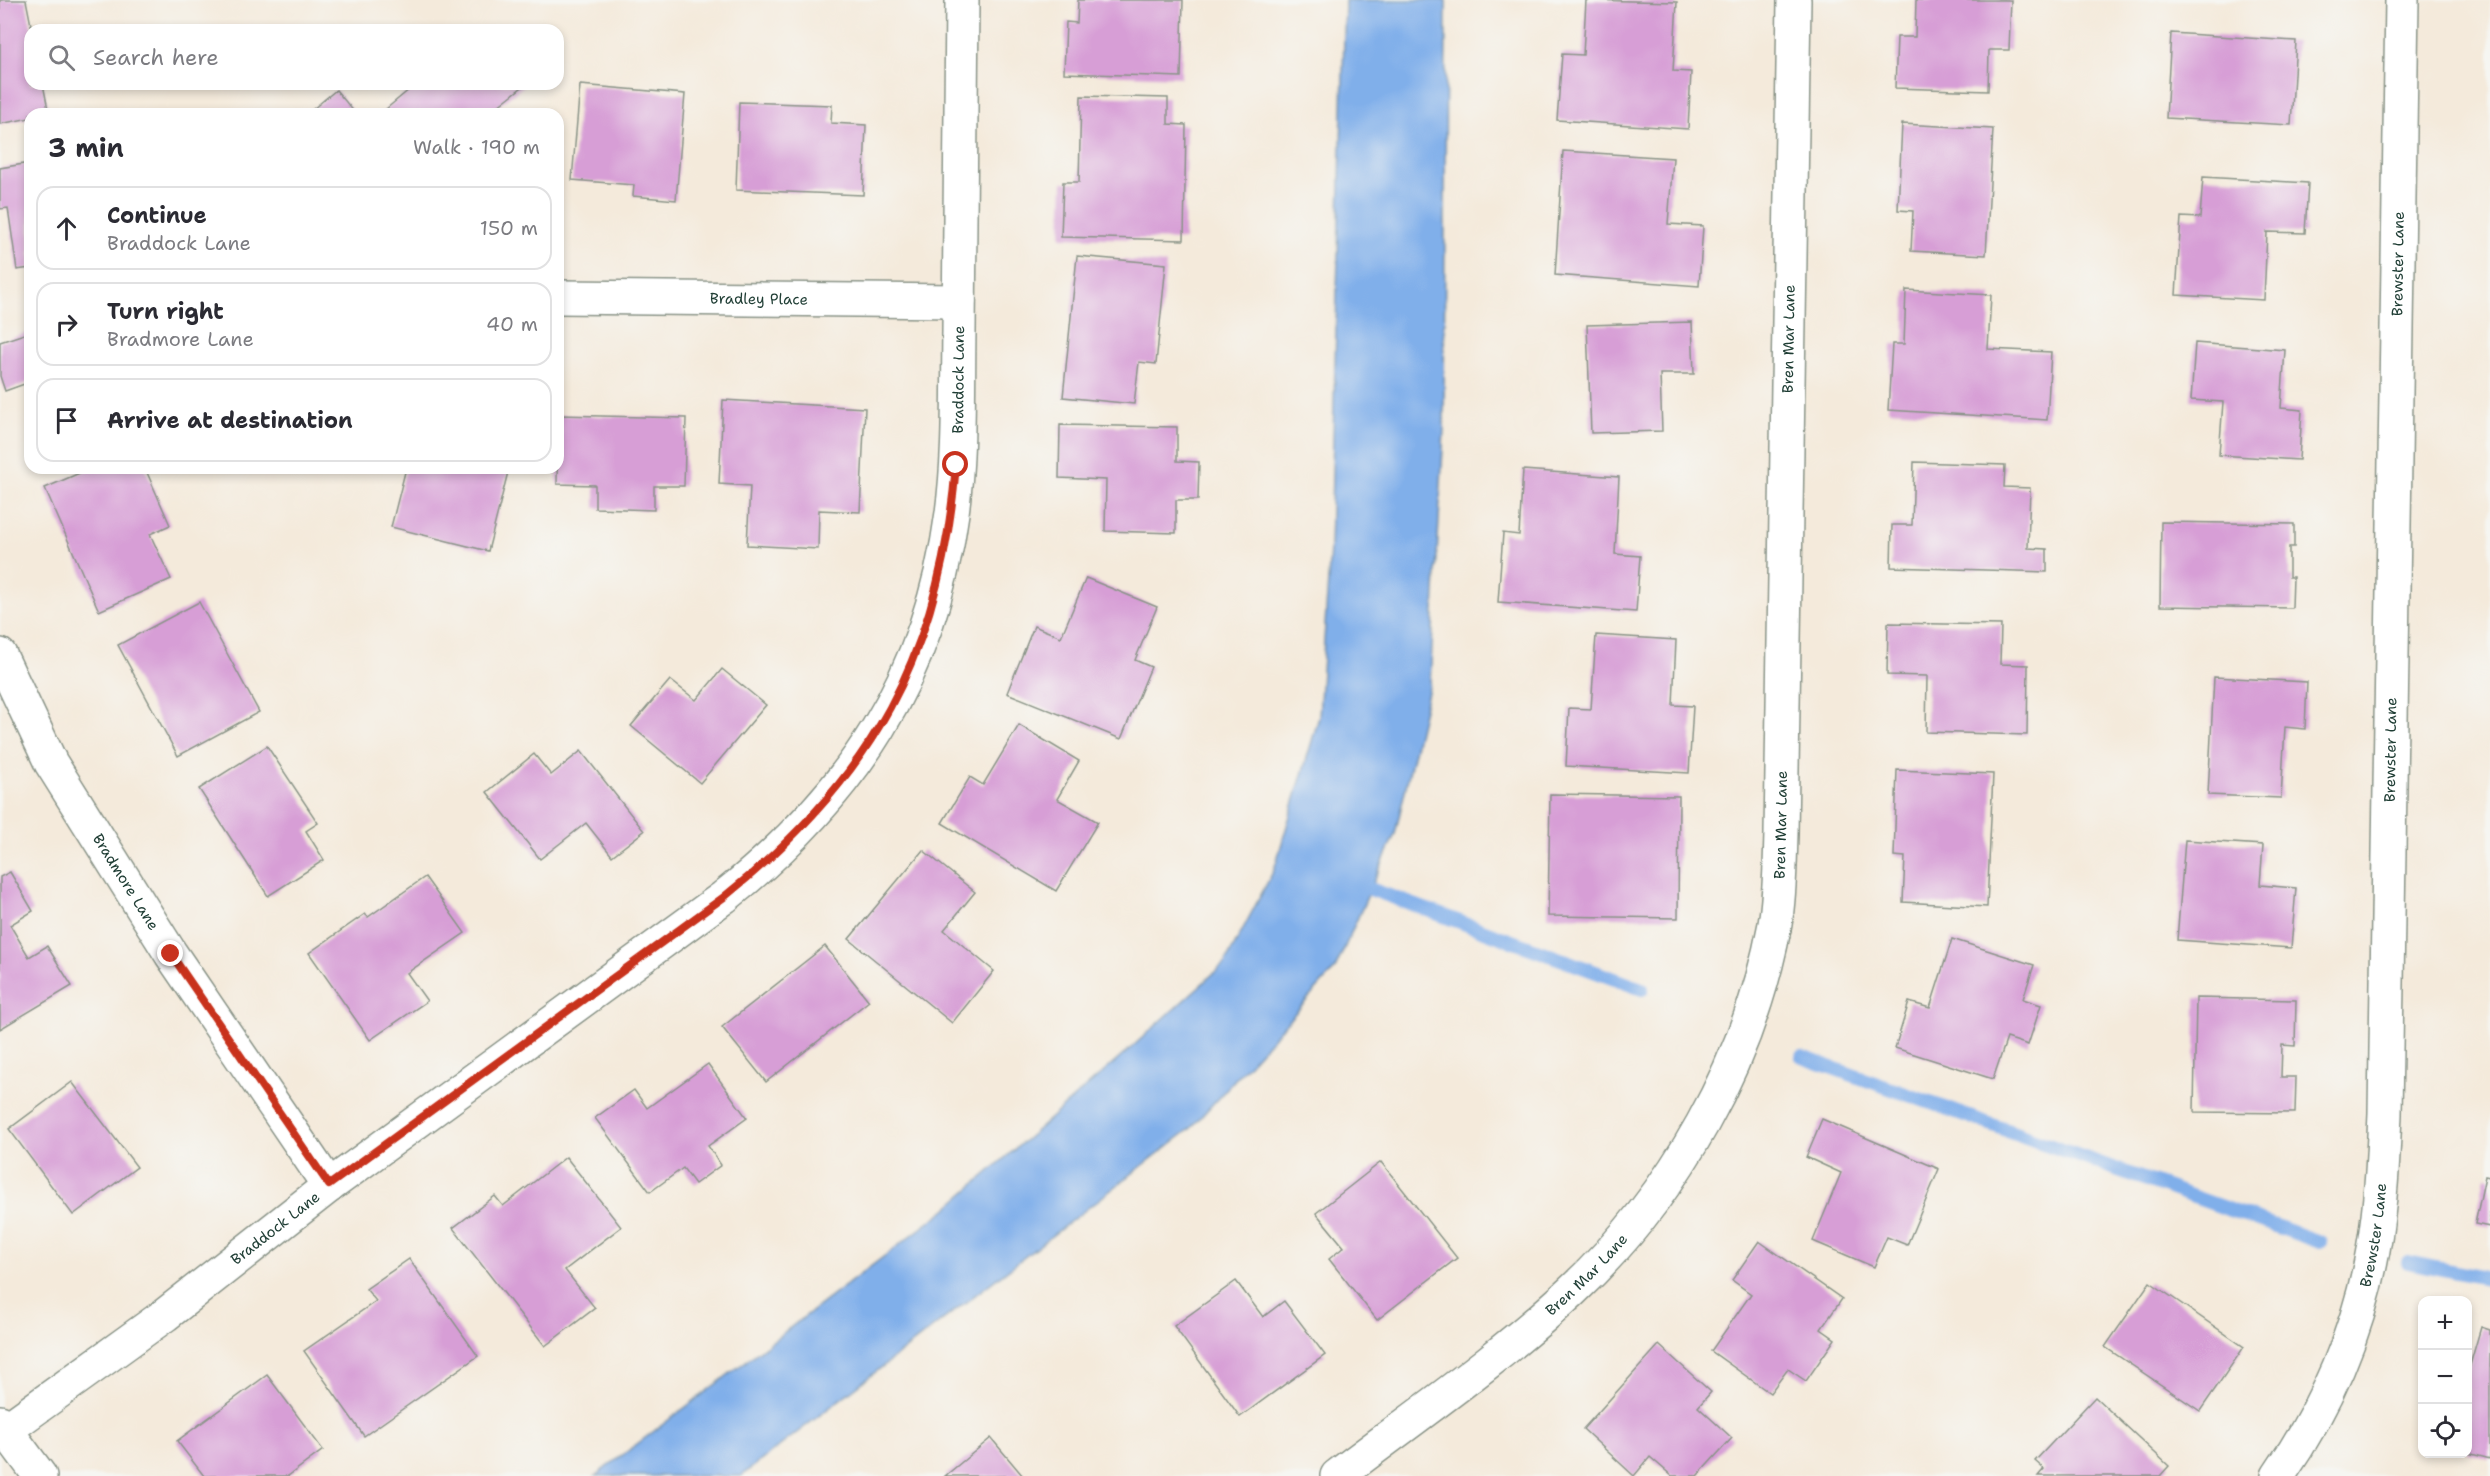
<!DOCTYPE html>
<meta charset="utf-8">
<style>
body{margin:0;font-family:"Shantell Sans",sans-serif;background:#f2f2f3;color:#2b2b33}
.controls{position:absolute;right:18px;bottom:18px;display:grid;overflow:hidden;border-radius:12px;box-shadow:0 3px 9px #0003}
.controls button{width:54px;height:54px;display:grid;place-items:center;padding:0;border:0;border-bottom:2px solid #e1e1e2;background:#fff;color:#2b2b33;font:30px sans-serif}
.stop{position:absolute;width:18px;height:18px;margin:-14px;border:4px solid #c8321e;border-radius:50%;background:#fff}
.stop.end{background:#c8321e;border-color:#fff;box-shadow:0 2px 6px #0008}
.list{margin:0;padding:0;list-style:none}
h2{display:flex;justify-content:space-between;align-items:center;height:78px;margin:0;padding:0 24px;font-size:26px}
h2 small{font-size:20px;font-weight:400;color:#7c7c81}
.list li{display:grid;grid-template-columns:39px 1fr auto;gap:18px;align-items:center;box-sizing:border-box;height:84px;margin:0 12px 12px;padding:0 12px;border:2px solid #e1e1e2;border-radius:18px}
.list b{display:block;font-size:22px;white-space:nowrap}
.list p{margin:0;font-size:20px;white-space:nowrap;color:#7c7c81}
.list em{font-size:20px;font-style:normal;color:#7c7c81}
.icon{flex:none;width:33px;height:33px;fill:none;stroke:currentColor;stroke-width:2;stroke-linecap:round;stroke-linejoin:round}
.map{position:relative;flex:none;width:2490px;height:1476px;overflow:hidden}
.search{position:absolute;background:#fff;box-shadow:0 3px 9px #0003;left:24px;top:24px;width:540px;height:66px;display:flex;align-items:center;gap:15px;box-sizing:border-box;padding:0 21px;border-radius:18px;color:#7c7c81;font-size:22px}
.panel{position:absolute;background:#fff;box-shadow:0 3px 9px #0003;left:24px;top:108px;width:540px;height:366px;border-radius:18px}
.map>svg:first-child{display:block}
.water{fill:#80afea;stroke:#50768f;stroke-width:1.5}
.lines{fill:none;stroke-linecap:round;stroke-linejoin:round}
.stream{stroke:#80afea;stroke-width:14}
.building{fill:#d79ed6}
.street-casing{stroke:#8a9488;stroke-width:36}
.secondary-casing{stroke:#8a9488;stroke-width:36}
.street{stroke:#fff;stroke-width:33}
.secondary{stroke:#fff;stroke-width:33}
.route{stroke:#c8321e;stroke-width:8}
.labels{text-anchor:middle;stroke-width:5;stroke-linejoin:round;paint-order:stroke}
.street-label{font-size:15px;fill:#1f3d34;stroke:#f6f6f2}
</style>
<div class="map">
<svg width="2490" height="1476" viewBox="0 0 2490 1476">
<rect width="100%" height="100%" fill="#f6f6f2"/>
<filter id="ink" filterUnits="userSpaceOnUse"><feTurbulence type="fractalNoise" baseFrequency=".0167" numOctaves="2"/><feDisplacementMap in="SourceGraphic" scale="12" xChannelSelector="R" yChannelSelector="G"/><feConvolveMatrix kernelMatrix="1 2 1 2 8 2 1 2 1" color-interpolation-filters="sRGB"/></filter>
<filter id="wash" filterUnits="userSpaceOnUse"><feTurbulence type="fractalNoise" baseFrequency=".008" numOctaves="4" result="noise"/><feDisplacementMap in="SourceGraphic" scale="24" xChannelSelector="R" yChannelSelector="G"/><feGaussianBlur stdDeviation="1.35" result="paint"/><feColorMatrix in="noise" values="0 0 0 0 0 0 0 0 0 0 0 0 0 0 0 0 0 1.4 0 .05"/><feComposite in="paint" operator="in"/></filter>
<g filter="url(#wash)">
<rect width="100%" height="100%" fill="#f4eadb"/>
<polygon class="water" points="1345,0 1446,0 1444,429 1430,683 1395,834 1335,969 1190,1129 741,1476 595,1476 945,1210 1121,1057 1225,963 1274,870 1319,717 1330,549"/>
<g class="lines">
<g class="stream">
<polyline points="1354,883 1642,989"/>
<polyline points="1802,1057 2320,1242"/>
<polyline points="2408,1262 2490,1279"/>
</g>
</g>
<g id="blocks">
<g class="building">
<polygon points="0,0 26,0 32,30 30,30 30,84 43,84 49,114 30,114 30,118 0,124"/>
<polygon points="1078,0 1183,0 1181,77 1064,73 1066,22 1077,23"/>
<polygon points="1586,0 1677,2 1673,71 1691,72 1688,129 1557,120 1562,54 1583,55"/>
<polygon points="1916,0 2011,0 2009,50 1989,50 1988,91 1895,88 1897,37 1915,37"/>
<polygon points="2171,33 2296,41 2291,125 2166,118"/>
<polygon points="416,84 526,84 488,114 390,114 386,109"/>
<polygon points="580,85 685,94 676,200 633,196 634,185 572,180"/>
<polygon points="336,90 356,114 307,114"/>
<polygon points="1081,96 1168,98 1168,124 1186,125 1184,240 1061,237 1063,182 1079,182"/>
<polygon points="739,102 832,105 831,123 866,125 863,195 736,190"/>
<polygon points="1902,124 1993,129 1986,255 1911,251 1913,211 1898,210"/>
<polygon points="1563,151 1673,158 1668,224 1703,226 1699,286 1555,275"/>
<polygon points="30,163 30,268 17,270 8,208 0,209 0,168"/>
<polygon points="2203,177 2308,183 2305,233 2267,232 2264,300 2176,295 2181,217 2200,218"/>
<polygon points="1077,256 1166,264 1156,364 1139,362 1134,404 1063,397"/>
<polygon points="1906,290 1991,295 1988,349 2051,352 2047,420 1888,410 1892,344 1904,344"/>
<polygon points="1692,322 1694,374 1660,374 1662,431 1591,433 1587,325"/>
<polygon points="30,332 30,382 5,391 0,376 0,342"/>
<polygon points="2195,343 2285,350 2281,408 2302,410 2299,460 2219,455 2223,402 2191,400"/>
<polygon points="723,400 865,408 860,512 819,510 818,549 747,545 750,486 719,484"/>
<polygon points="558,415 686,418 684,486 654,486 654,510 595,508 595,485 557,484"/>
<polygon points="1060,425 1177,427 1177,461 1199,462 1198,500 1176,500 1176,533 1105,531 1106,480 1059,478"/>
<polygon points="1914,462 2005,465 2004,487 2030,488 2028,548 2047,549 2047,572 1891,567 1892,525 1912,525"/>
<polygon points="91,468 145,468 170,525 150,534 171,579 99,611 45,488"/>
<polygon points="406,468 509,468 488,551 391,527"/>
<polygon points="1523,470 1619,477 1615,554 1640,556 1636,612 1498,602 1503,533 1519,535"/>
<polygon points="2161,522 2294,524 2294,547 2289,547 2289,577 2293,577 2292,608 2160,606"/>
<polygon points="1086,578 1157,607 1135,660 1151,667 1121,739 1007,693 1034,626 1061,637"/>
<polygon points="199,602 259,712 178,756 118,645"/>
<polygon points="1888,623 2001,625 2000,664 2028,665 2027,735 1926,732 1927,676 1887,675"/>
<polygon points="1596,635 1676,640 1673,705 1693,706 1689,773 1566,766 1569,708 1591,709"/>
<polygon points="722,669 766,705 700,783 631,726 670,680 696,700"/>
<polygon points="2214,677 2307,682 2305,729 2285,727 2281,798 2208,795"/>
<polygon points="1019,725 1079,761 1057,799 1098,822 1056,891 942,823 970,777 983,785"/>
<polygon points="267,746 318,823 306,831 324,860 268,896 199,789"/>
<polygon points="581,751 644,831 612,856 586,823 540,859 487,792 534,754 551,775"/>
<polygon points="1897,770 1993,774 1987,907 1903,902 1905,857 1894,856"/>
<polygon points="1550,794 1679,796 1678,918 1548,916"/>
<polygon points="2185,840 2263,845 2260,885 2296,888 2291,948 2177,940"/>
<polygon points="923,850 975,892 944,930 994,971 952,1023 849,939"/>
<polygon points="10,872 33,911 10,925 29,957 47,946 72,986 0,1029 0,877"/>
<polygon points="425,877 465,933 407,973 427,1001 370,1040 309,953 365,914 368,917"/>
<polygon points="1952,939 2034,965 2023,999 2041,1005 2028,1045 2007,1038 1993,1079 1895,1048 1909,1002 1930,1008"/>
<polygon points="825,946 869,1001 766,1082 722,1027"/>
<polygon points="2196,998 2296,1000 2295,1046 2282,1045 2281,1077 2296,1077 2295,1113 2194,1112"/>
<polygon points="708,1064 747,1118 708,1146 721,1165 695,1184 683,1168 650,1192 595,1118 634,1090 647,1108"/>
<polygon points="72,1082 137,1167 73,1215 9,1129"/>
<polygon points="1822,1119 1939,1169 1907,1245 1887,1237 1874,1267 1813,1241 1841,1173 1806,1157"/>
<polygon points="566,1157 621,1227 565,1270 595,1308 545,1346 453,1228 495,1196 503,1206"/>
<polygon points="1381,1162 1457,1258 1377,1320 1329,1259 1344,1247 1316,1213"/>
<polygon points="2485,1176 2490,1177 2490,1227 2475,1224"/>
<polygon points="1759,1241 1842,1299 1821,1329 1835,1339 1806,1381 1788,1369 1770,1393 1711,1351 1751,1294 1732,1280"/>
<polygon points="409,1259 478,1356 364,1436 304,1351 376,1301 366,1289"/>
<polygon points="1236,1281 1263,1317 1284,1301 1325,1355 1240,1417 1174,1326"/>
<polygon points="2150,1282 2244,1347 2200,1411 2105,1347"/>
<polygon points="2481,1327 2490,1330 2490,1459 2468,1453 2468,1372"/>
<polygon points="1659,1345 1711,1392 1698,1407 1732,1438 1697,1476 1672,1476 1650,1457 1634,1476 1583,1429"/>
<polygon points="267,1375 323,1450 288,1476 204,1476 177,1441"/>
<polygon points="2095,1397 2169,1466 2160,1476 2038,1476 2044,1469 2035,1461"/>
<polygon points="991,1438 1023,1476 945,1476"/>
</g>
</g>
</g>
<g filter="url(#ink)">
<use href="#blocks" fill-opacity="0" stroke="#8a9488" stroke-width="1.5"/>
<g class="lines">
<defs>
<g id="street">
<path id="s1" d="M558 297 959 301"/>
<path id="s2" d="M0 655 51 763 171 954 329 1186"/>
<path id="s3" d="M0 1434 165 1315 329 1186 724 897C852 795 930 678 952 513 960 454 958 392 959 332 961 222 961 111 962 0"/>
<path id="s4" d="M1337 1476C1416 1416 1499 1359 1572 1291 1675 1195 1749 1063 1775 924 1780 895 1780 864 1781 834L1794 0"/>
<path id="s5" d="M2278 1476C2325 1409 2359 1331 2373 1250 2381 1205 2383 1160 2385 1114L2402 0"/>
</g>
<polyline id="secondary" points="0,1422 40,1476"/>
</defs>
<use href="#street" class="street-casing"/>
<use href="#secondary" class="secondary-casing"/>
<use href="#street" class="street"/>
<use href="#secondary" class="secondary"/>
</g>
</g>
<g class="lines" filter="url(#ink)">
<path class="route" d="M171 954 329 1185 724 897C872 779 941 654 956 465"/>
</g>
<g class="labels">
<g class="street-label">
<text dy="5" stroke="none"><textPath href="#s5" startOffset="1234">Brewster Lane</textPath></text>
<text dy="5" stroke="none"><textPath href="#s1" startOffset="201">Bradley Place</textPath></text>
<text dy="5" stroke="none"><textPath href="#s4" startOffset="1311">Bren Mar Lane</textPath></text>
<text dy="5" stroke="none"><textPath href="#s3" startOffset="1494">Braddock Lane</textPath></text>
<text dy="5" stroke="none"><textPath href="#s5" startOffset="748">Brewster Lane</textPath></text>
<text dy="5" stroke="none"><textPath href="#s4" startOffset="825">Bren Mar Lane</textPath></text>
<text dy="5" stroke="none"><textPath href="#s2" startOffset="260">Bradmore Lane</textPath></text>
<text dy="5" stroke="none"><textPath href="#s3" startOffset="344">Braddock Lane</textPath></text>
<text dy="5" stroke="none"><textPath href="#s5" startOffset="262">Brewster Lane</textPath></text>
<text dy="5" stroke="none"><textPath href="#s4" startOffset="321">Bren Mar Lane</textPath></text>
</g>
</g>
</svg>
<div class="controls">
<button>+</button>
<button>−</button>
<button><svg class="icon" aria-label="locate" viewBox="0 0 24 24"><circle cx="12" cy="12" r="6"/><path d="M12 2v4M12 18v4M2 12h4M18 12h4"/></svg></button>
</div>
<div class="stop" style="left:956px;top:465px"></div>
<div class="stop end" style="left:171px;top:954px"></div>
<div class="search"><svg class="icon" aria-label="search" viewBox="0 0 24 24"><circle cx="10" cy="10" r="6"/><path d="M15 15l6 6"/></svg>Search here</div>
<section class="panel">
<h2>3 min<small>Walk · 190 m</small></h2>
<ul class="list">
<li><svg class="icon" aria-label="ahead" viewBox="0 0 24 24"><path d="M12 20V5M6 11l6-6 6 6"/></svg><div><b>Continue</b><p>Braddock Lane</p></div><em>150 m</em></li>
<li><svg class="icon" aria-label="right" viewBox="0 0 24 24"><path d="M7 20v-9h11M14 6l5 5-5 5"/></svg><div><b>Turn right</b><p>Bradmore Lane</p></div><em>40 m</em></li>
<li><svg class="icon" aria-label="arrive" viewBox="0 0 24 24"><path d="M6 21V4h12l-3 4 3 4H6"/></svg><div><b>Arrive at destination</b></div></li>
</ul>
</section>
</div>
